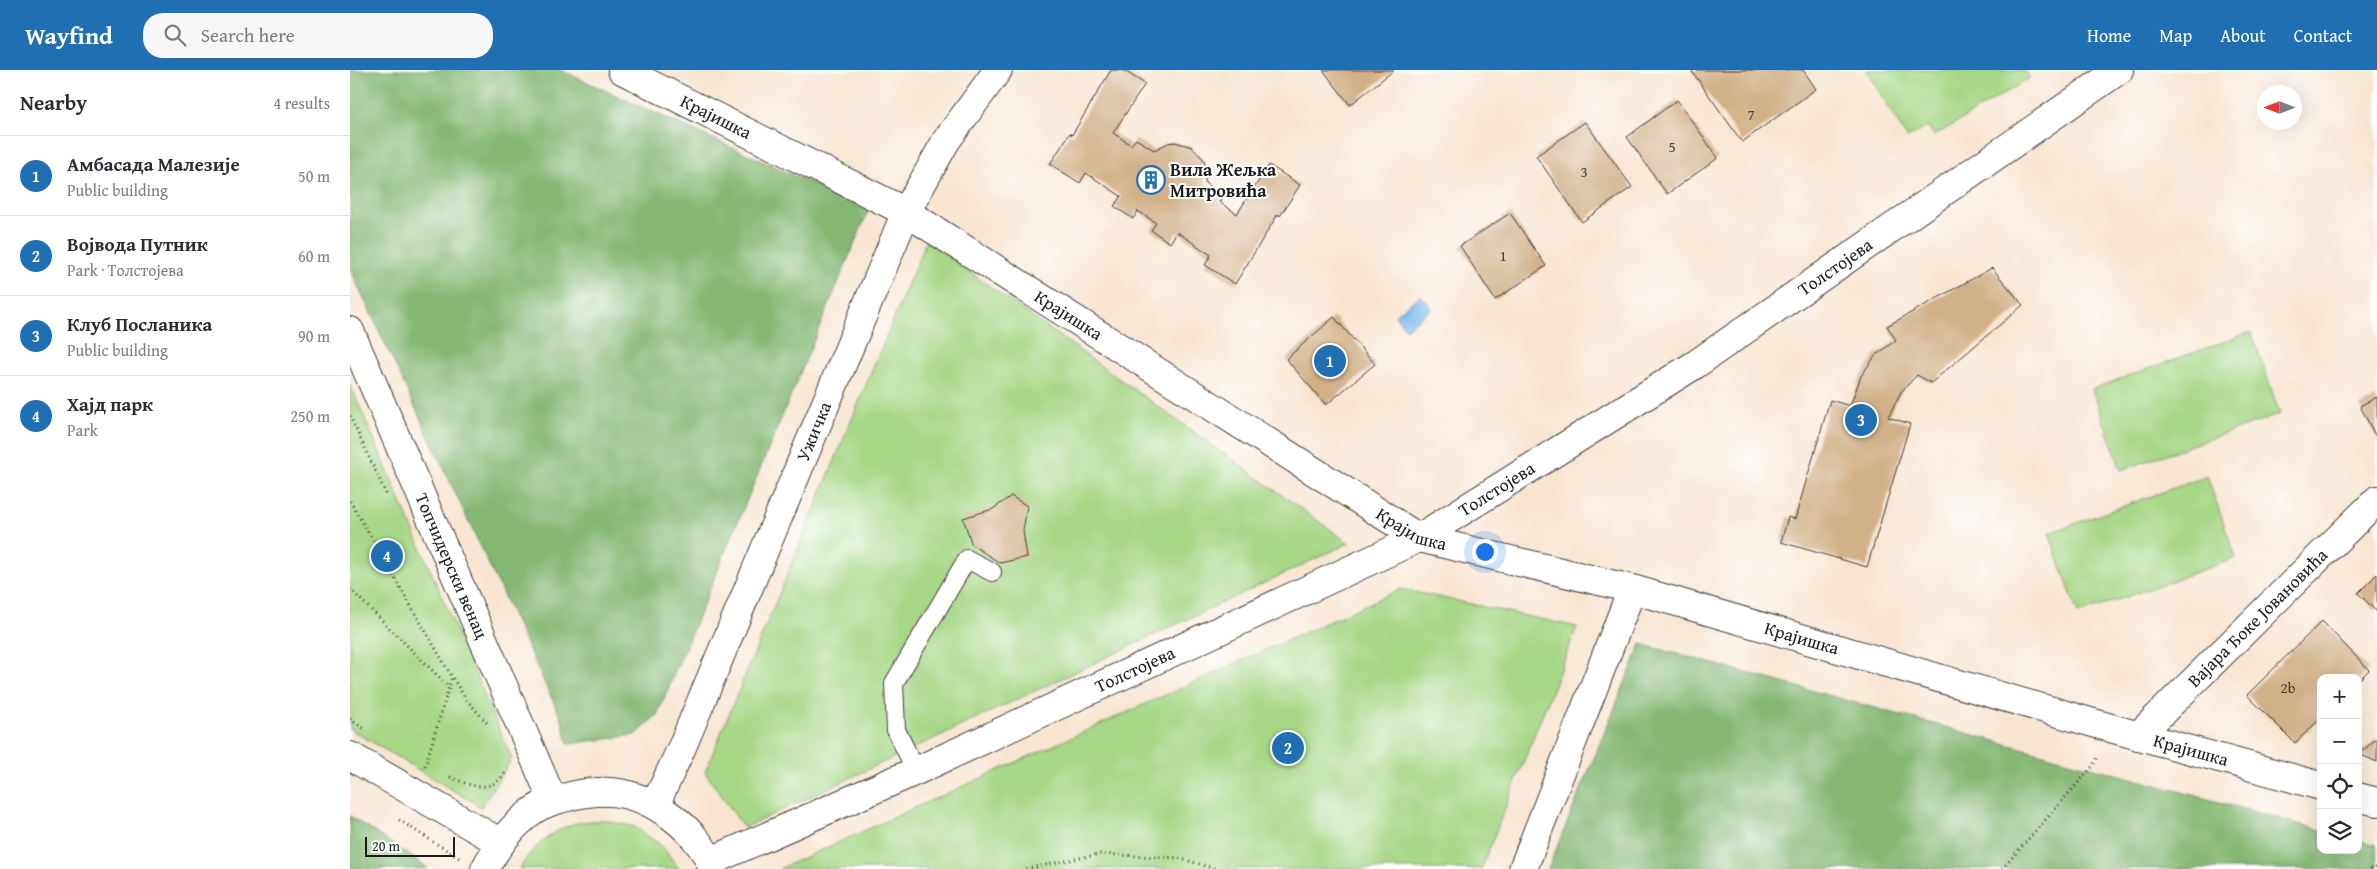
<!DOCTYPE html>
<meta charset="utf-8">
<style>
body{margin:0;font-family:"Gentium Book Plus",serif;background:#f7f7f7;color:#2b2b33}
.controls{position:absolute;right:15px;bottom:15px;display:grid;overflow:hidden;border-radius:10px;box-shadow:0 5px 20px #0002}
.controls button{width:45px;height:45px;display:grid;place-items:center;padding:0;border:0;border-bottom:1px solid #e1e1e2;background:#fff;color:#2b2b33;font:25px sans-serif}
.compass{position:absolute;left:1907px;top:15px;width:45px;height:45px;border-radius:50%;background:#fff;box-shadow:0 5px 20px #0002;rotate:270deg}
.scale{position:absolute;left:15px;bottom:12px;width:90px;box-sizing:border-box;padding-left:5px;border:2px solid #1c1c1c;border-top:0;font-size:14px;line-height:18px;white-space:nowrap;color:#1c1c1c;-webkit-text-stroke:4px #fff;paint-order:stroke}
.you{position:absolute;left:1134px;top:481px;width:18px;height:18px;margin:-12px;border:4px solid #fff;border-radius:50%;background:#1a73e8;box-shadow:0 0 0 8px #1a73e833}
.badge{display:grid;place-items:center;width:32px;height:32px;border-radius:50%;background:#1f6fb2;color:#fff;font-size:16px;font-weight:700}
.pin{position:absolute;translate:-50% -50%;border:2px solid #fff;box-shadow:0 1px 5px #0006}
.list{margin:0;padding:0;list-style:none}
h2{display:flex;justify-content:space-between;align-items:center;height:65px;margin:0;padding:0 20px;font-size:21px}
h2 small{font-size:16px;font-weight:400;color:#7c7c81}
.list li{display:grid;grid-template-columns:32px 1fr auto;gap:15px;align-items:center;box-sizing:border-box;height:80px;padding:0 20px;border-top:1px solid #e1e1e2}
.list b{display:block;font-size:19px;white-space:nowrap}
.list p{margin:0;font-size:16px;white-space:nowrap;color:#7c7c81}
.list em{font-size:16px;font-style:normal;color:#7c7c81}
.icon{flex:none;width:28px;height:28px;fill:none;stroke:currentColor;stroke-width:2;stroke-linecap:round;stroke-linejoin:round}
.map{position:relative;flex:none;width:2027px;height:799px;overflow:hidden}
header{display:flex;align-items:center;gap:30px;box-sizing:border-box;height:70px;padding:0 25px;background:#1f6fb2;color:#fff}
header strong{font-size:24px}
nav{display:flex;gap:28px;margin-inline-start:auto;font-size:18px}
.search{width:350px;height:45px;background:#f7f7f7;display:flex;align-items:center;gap:12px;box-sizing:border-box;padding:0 18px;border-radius:20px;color:#7c7c81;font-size:19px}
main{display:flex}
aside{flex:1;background:#fff}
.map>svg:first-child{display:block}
.green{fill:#a6d786;stroke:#617a51}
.forest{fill:#84b873;stroke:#506a48}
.water{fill:#70b5e7;stroke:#466882}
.building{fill:#d1b087}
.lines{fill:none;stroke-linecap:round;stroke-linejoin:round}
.service-casing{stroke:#3d3a37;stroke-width:20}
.minor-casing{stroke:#3d3a37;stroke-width:30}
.tertiary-casing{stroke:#3d3a37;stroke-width:30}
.path{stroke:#3d3a37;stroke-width:3;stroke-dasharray:1 4;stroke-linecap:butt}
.service{stroke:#fff;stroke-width:18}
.minor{stroke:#fff;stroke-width:28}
.tertiary{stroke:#fff;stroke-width:28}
.labels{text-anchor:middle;stroke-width:4;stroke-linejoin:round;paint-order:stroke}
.number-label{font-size:15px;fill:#494137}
.street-label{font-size:18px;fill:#1c1c1c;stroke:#fff}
.poi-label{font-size:18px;font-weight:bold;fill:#1c1c1c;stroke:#fff;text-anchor:start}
</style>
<header>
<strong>Wayfind</strong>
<div class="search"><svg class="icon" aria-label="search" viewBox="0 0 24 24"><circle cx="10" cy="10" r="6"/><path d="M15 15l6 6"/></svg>Search here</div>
<nav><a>Home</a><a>Map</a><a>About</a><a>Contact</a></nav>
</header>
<main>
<aside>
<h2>Nearby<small>4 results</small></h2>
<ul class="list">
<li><span class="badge">1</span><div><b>Амбасада Малезије</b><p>Public building</p></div><em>50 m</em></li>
<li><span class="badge">2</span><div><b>Војвода Путник</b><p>Park · Толстојева</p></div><em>60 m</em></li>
<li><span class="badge">3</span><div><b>Клуб Посланика</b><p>Public building</p></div><em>90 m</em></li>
<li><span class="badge">4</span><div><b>Хајд парк</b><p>Park</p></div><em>250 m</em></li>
</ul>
</aside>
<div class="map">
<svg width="2027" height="799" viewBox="0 0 2027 799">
<rect width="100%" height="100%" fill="#fff"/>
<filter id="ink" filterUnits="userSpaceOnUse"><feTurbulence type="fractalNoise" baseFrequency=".02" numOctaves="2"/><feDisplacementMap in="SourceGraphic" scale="10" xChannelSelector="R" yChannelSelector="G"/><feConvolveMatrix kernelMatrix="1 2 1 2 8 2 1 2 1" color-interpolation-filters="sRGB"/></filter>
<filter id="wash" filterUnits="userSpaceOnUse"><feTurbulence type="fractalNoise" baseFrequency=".0096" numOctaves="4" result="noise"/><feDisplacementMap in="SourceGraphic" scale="20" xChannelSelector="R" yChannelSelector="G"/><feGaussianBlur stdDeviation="1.12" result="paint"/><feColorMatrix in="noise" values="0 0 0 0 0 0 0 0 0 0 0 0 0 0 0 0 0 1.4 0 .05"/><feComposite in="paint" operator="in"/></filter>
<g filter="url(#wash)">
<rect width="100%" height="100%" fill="#f7e5d0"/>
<g class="green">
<polygon points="1516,0 1675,0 1680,8 1584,66 1578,56 1557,68"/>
<polygon points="576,171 999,473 394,758 355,702"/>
<polygon points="1901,262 1930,344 1771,400 1742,319"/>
<polygon points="0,314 162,689 131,737 0,659"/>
<polygon points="1857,406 1886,488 1728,544 1699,463"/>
<polygon points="1051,519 1227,557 1131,799 429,799"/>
<path d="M254 750 285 757 312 776 329 799H170C180 778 201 762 223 754 232 751 245 751 254 750Z"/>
</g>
<g class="forest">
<polygon points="0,0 210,0 519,139 307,645 286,665 218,674 212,650 0,199"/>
<polygon points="1291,574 1971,760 1971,780 2008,780 2008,770 2027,775 2027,799 1198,799"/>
<polygon points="0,746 77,797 77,799 0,799"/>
</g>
<polygon class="water" points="1071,225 1082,238 1056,259 1045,245"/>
<g id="blocks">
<g class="building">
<polygon points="761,0 773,0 795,14 763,63 781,75 786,69 804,80 818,73 825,72 842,77 854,90 856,98 855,113 873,126 869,132 887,144 919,95 950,115 930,146 928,144 885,214 855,195 861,185 827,162 820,173 801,160 806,153 788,141 783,149 764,136 771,126 736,103 730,113 700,94 720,63 722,65"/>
<polygon points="973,0 1044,0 1000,35"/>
<polygon points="1341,0 1453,0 1466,19 1392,72"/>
<polygon points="1327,30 1368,88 1317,124 1277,67"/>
<polygon points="1235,52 1282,117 1232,152 1186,86"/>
<polygon points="1160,143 1196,196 1145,230 1110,176"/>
<polygon points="1642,198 1673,235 1581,313 1567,305 1551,322 1538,347 1560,354 1517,497 1431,472 1438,447 1445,449 1480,330 1500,336 1511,306 1525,286 1546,270 1537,256"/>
<polygon points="984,247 1025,294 976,335 936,289"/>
<polygon points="2027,327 2027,369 2010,336"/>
<polygon points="661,426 677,436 673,461 677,487 650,493 622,475 613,448 643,439"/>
<polygon points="2027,504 2027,542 2008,523"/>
<polygon points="1972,551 2019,600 2008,611 2008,608 1971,608 1971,648 1945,673 1897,625"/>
<polygon points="2027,668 2027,692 2009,684"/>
</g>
</g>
</g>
<g filter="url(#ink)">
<use href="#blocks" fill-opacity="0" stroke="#3d3a37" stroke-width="1"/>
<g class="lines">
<defs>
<polyline id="service" points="566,701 546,660 544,613 617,489 642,502"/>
<g id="minor">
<path id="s1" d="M272 0 556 142 1069 468 1282 519 1764 659 1971 716"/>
<path id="s2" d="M0 261 203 731"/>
<path id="s3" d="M1788 666 2027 430"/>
<polyline points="2008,727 2027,732"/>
<path id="s4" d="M305 735 332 677 556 142 596 71 648 0"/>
<path id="s5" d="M361 791 566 701 1069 468 1346 294 1769 0"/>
<polyline points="1173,799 1282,519"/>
</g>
<g id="tertiary">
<polyline points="0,686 151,773"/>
<path d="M135 799C145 780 157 762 174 748 184 738 198 732 210 729 249 717 281 719 315 742 335 755 355 776 363 799"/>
</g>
</defs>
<use href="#service" class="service-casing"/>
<use href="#minor" class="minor-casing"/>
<use href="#tertiary" class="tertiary-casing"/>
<g class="path">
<polyline points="0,346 37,426"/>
<polyline points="0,431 102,607 116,629 137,653"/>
<polyline points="0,519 99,617"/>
<polyline points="0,649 16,660"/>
<polyline points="75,696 102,607"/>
<path d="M100 707C123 717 142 724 157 700"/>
<polyline points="49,750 109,788"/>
<polyline points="676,799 749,784 828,788 867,799"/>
<polyline points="1652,799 1742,697 1749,685"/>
<polyline points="2020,799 2027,797"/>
</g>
<use href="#service" class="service"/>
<use href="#minor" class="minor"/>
<use href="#tertiary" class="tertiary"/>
</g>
</g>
<defs>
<symbol id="building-ring" viewBox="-11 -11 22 22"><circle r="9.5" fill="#fff" stroke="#1f6fb2" stroke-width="1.5"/><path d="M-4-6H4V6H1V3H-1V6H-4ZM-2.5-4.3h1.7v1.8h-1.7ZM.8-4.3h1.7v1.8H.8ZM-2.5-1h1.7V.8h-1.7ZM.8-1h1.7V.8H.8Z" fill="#1f6fb2"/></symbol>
</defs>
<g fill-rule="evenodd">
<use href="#building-ring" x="785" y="94" width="32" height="32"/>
</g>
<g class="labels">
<g class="number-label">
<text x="1401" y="50">7</text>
<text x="1322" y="82">5</text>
<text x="1234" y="107">3</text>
<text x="1153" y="191">1</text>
<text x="1938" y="623">2b</text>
</g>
<g class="street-label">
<text dy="6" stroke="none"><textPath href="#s1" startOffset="105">Крајишка</textPath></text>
<text dy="6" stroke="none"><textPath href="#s5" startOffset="1275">Толстојева</textPath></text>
<text dy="6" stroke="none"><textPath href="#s1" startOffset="510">Крајишка</textPath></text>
<text dy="6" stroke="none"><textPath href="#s4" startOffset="406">Ужичка</textPath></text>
<text dy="6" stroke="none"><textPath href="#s5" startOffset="870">Толстојева</textPath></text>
<text dy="6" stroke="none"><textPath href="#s1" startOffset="915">Крајишка</textPath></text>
<text dy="6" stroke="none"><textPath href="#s2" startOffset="256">Топчидерски венац</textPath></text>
<text dy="6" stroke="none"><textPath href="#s3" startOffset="168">Вајара Ђоке Јовановића</textPath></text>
<text dy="6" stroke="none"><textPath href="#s1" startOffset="1321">Крајишка</textPath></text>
<text dy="6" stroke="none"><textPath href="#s5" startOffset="465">Толстојева</textPath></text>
<text dy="6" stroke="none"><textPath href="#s1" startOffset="1726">Крајишка</textPath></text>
</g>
<g class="poi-label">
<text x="820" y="106">Вила Жељка<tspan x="820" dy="21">Митровића</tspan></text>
</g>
</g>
</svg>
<div class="controls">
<button>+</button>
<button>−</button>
<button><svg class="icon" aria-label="locate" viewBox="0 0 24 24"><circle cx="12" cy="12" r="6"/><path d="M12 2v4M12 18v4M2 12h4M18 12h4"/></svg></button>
<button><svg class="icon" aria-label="layers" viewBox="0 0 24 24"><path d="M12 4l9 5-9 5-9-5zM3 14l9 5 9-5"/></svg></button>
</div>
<svg class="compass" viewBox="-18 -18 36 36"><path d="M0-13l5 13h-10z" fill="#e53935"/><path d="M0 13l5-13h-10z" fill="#7c7c81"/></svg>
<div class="scale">20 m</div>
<div class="you"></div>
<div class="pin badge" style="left:980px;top:291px">1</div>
<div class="pin badge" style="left:938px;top:678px">2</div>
<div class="pin badge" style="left:1511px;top:350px">3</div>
<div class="pin badge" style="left:37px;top:486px">4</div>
</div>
</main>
